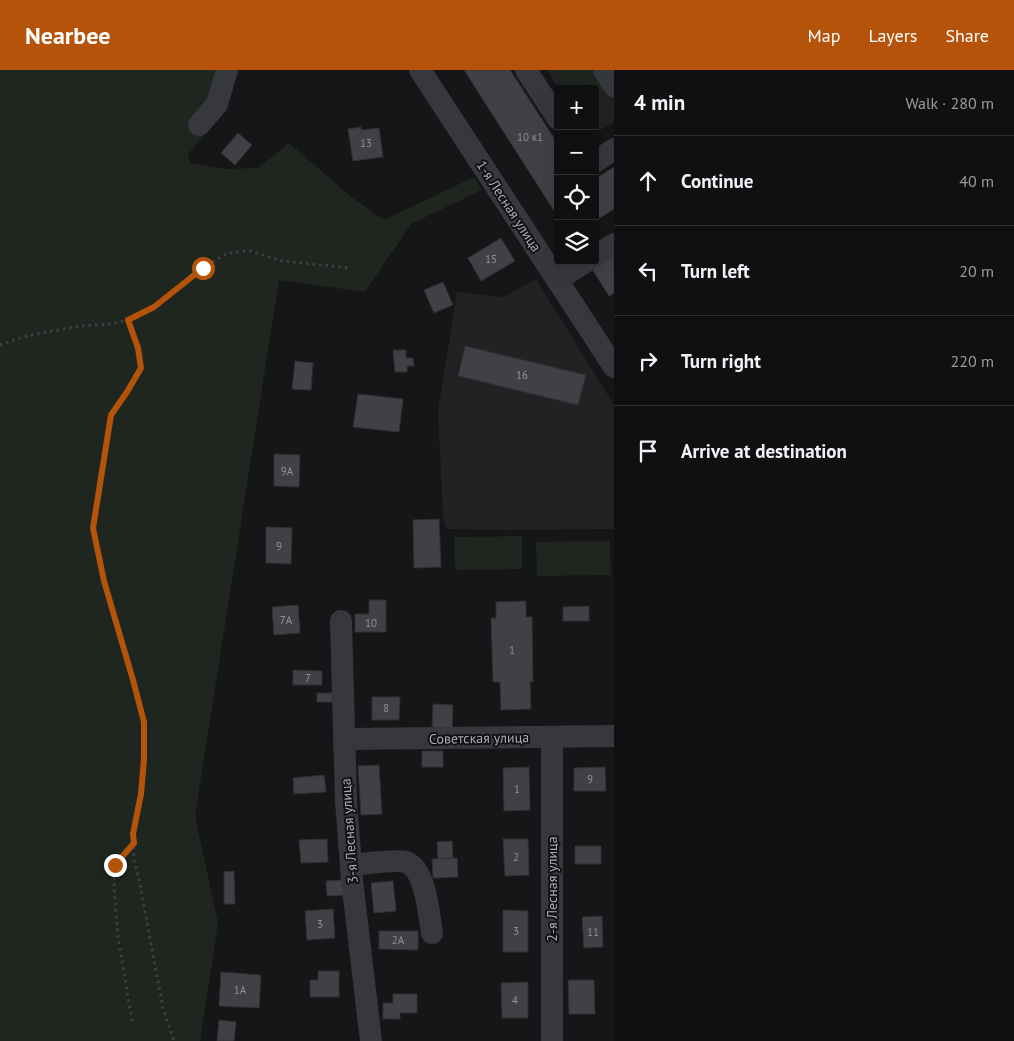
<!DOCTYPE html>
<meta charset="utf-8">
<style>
body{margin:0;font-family:"PT Sans",sans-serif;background:#1e1e20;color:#f1f3f6}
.controls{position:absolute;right:15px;top:15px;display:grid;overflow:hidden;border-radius:5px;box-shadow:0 5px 20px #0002}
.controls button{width:45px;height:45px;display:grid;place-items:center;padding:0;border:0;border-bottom:1px solid #303032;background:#101012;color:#f1f3f6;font:25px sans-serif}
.stop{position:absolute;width:15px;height:15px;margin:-11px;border:4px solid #b45309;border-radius:50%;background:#fff}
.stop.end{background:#b45309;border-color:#fff;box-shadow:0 1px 5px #0008}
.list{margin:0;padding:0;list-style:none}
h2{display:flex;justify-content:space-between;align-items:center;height:65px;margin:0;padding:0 20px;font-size:21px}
h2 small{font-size:16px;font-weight:400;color:#9c9d9f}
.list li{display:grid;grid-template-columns:32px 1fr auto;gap:15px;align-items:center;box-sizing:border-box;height:90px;padding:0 20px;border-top:1px solid #303032}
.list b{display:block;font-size:19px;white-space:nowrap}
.list em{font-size:16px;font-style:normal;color:#9c9d9f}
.icon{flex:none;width:28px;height:28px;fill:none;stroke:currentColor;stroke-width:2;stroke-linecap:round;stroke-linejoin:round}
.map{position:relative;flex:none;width:614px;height:971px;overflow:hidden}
header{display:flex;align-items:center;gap:30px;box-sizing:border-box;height:70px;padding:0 25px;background:#b45309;color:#fff}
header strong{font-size:24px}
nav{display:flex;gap:28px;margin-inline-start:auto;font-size:18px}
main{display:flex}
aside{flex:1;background:#101012}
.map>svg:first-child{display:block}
.built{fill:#222225}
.green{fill:#1e261f}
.building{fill:#404145;stroke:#303034}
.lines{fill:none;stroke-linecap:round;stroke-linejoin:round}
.path{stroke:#3d3f44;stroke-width:3;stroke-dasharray:2.5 4;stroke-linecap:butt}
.minor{stroke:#37383d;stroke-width:22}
.route{stroke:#b45309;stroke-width:6}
.labels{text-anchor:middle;stroke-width:4;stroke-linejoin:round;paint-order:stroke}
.number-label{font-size:11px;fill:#8e929b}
.street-label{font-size:14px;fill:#a8adb8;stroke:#111113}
</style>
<header>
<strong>Nearbee</strong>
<nav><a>Map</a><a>Layers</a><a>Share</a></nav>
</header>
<main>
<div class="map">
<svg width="614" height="971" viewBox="0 0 614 971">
<rect width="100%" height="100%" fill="#161618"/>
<g class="built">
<polygon points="547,0 614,0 614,52 595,63 595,19 559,19"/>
<polygon points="536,209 614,335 614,459 502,460 447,459 443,445 438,341 457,222 504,227"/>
</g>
<g class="green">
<polygon points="0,0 237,0 204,65 188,84 190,93 226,99 258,98 289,73 349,125 384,150 474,107 482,120 411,154 365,222 279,210 195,746 218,853 200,971 0,971"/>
<polygon points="553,0 596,0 606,16 595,23 595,19 565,19"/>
<polygon points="522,466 522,499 455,500 454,467"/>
<polygon points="610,471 611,505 537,506 536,472"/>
</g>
<g class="building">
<polygon points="464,0 510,0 558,74 558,147"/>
<polygon points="361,57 361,60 379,58 383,87 353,91 348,59"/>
<polygon points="238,63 252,75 235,95 221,83"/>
<polygon points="614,97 614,139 595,151 595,109"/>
<polygon points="501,168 515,191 481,211 468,188"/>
<polygon points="614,186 614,223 609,226 592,199"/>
<polygon points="443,212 453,235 434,243 424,220"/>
<polygon points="465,276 586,305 578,335 458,306"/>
<polygon points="393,280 406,280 406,288 413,288 414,296 407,296 407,302 395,302"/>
<polygon points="295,291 313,293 311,320 292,319"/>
<polygon points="358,324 403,329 399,362 353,357"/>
<polygon points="274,384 300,385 299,417 274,416"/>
<polygon points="439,449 441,497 414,498 413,450"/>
<polygon points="266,457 292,458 291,494 266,493"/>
<polygon points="369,530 386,530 386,562 355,562 355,544 369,544"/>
<polygon points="526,531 526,547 532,547 533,612 530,612 531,639 501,640 500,612 493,612 491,548 496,548 496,532"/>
<polygon points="298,535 300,563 274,565 272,537"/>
<polygon points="589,536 589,551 563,551 563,537"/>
<polygon points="293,600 322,601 322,615 293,615"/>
<rect x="317" y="623" width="15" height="9"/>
<polygon points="372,627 400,627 399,650 372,650"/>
<polygon points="433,634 453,635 452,661 432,660"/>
<rect x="422" y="681" width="21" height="16"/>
<polygon points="379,695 382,744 361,745 358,696"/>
<polygon points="529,697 530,740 504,741 503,698"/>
<polygon points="605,697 606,721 574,721 574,698"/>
<polygon points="324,705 326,722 294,724 293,708"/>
<polygon points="327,769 328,792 301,793 299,770"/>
<polygon points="503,769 528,769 529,805 505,806"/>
<polygon points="452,771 453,788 438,789 437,772"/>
<rect x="575" y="776" width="26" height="18"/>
<polygon points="457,788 458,807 433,808 432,789"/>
<polygon points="234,801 235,834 224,834 224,802"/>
<polygon points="345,810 345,825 327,826 326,811"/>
<polygon points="393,811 396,841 374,843 371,813"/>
<polygon points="333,839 335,868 307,870 305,841"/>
<polygon points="503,840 528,841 528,882 503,882"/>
<polygon points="602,846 603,877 584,878 582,847"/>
<polygon points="379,861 418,861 418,880 379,879"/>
<polygon points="318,901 339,901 339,927 310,927 310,910 318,910"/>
<polygon points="221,902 261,905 259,938 219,936"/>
<polygon points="568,910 594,910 595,944 569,944"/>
<polygon points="528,912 528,948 502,948 501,913"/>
<polygon points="393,924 417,924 417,943 400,943 400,949 383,949 383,933 393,933"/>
<polygon points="219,950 236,952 234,971 217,971"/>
</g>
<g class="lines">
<g class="path">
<polyline points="129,250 138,278 141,298 127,322 111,345 93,458 104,511 133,610 143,653 144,689 141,724 133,764 134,790 139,809 163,938 174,971"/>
<polyline points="0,275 23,267 42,263 79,256 111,254 129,250 153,237 203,198 226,184 234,182 250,181 282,191 350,198"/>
<polyline points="132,951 118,867 114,817 115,795 134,773"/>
</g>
<g class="minor">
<polyline points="420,0 614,297"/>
<polyline points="526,0 558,49"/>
<polyline points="604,0 614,16"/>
<polyline points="199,55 217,34 227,0"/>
<polyline points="595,92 614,79"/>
<polyline points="595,186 614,174"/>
<polyline points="557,210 587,191"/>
<polyline points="341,551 346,731 352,810 371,971"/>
<polyline points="344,669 614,666"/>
<path d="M351 795C362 794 397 789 406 792 426 799 429 845 432 863"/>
<polyline points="552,971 552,667"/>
</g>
</g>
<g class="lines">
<polyline class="route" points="115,795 134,773 133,764 141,724 144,689 144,652 133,610 104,511 93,458 111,345 127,322 141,298 138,278 128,250 154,237 203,198"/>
</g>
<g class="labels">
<g class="number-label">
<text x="530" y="71">10 к1</text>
<text x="366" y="77">13</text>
<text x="491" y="193">15</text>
<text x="522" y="309">16</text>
<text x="287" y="405">9А</text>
<text x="279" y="480">9</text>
<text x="286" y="554">7А</text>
<text x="371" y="557">10</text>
<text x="512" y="584">1</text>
<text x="308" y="612">7</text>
<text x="386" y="642">8</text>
<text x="590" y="713">9</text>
<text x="517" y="723">1</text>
<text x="516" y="791">2</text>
<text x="320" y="858">3</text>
<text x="516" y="865">3</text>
<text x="593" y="866">11</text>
<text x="398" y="874">2А</text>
<text x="240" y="924">1А</text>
<text x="515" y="934">4</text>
</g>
<g class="street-label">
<text transform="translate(509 136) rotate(57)" y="5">1-я Лесная улица</text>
<text transform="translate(479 668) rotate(-1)" y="5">Советская улица</text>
<text transform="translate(349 761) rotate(-94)" y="5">3-я Лесная улица</text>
<text transform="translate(552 819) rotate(-90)" y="5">2-я Лесная улица</text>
</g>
</g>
</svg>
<div class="controls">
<button>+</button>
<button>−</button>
<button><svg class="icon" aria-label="locate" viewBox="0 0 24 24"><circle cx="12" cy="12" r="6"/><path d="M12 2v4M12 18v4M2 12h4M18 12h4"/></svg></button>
<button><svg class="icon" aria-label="layers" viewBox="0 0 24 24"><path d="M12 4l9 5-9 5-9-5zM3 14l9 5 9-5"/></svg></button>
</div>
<div class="stop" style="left:203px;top:198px"></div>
<div class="stop end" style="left:115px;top:795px"></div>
</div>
<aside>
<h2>4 min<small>Walk · 280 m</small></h2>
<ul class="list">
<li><svg class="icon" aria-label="ahead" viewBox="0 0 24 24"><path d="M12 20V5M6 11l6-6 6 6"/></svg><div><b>Continue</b></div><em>40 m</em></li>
<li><svg class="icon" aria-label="left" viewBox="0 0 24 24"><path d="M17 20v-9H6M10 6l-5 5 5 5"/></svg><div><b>Turn left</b></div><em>20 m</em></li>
<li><svg class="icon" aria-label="right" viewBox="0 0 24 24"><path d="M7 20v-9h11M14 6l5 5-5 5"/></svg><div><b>Turn right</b></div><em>220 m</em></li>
<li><svg class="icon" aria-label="arrive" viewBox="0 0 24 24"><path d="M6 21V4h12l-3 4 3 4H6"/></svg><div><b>Arrive at destination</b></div></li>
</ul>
</aside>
</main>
